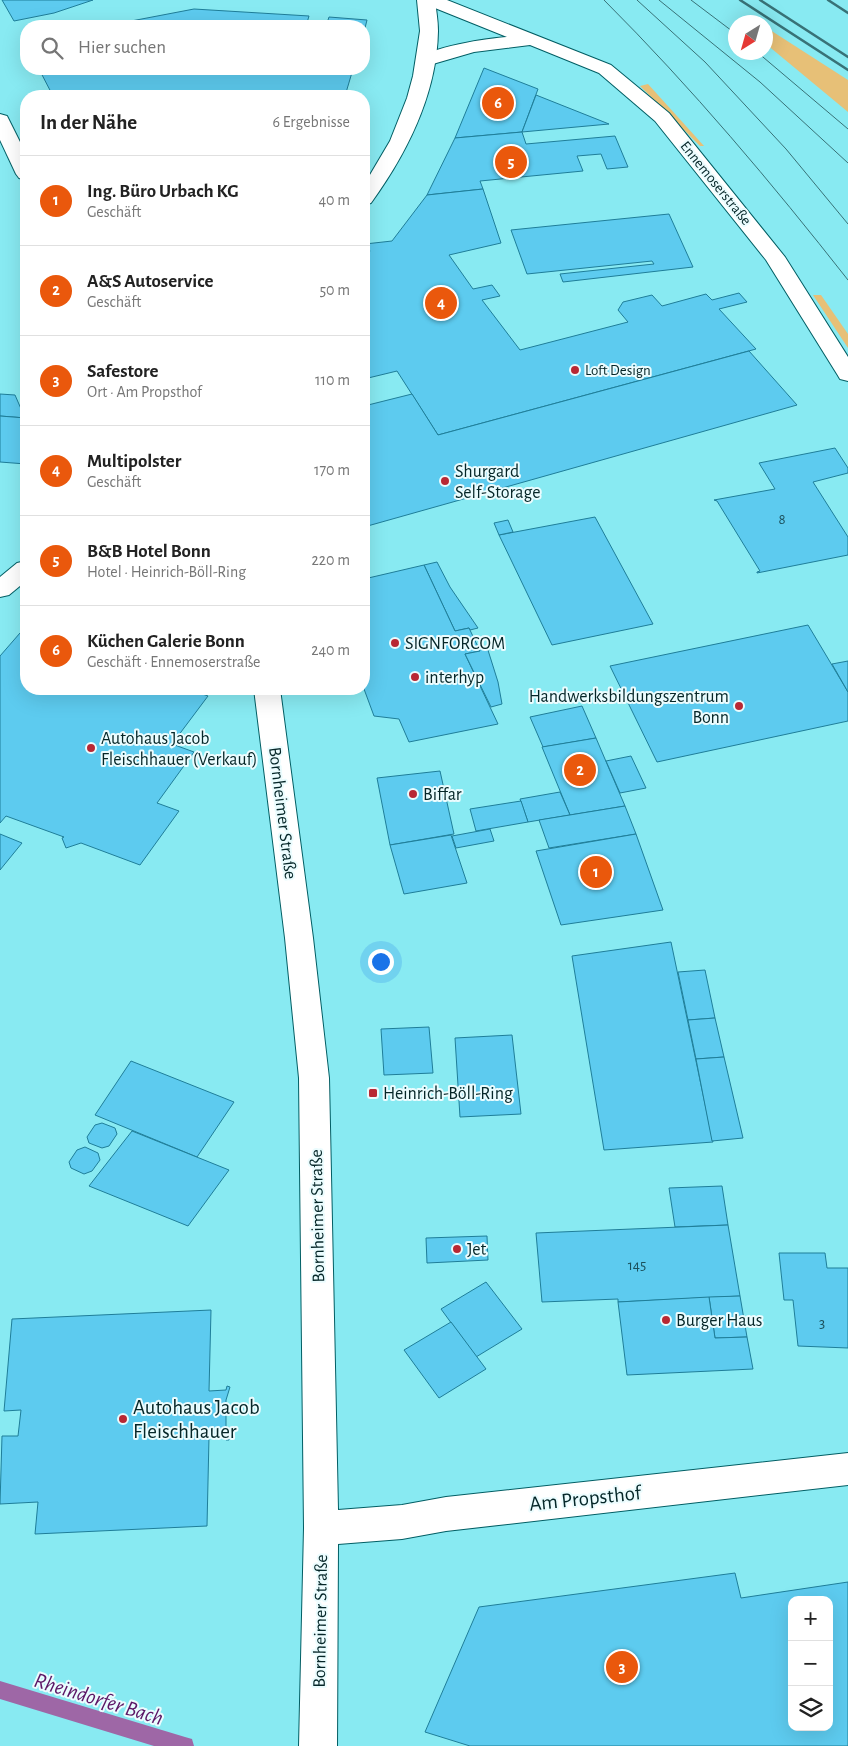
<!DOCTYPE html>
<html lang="de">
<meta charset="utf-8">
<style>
body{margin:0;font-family:"Alegreya Sans",sans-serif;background:#f6f6f6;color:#222}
.controls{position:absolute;right:15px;bottom:15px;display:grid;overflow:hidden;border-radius:10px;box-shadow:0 5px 20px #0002}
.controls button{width:45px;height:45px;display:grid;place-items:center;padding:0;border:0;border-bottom:1px solid #e0e0e0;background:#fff;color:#222;font:25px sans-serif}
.compass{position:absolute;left:728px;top:15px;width:45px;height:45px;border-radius:50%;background:#fff;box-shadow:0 5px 20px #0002;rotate:217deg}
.you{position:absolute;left:380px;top:961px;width:18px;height:18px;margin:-12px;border:4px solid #fff;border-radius:50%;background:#1a73e8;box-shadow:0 0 0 8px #1a73e833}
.badge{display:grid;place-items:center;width:32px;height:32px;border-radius:50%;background:#ea580c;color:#fff;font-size:16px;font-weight:700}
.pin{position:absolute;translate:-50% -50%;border:2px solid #fff;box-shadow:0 1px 5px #0006}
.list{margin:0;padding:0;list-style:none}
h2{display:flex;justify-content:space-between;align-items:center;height:65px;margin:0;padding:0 20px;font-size:21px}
h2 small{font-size:16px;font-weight:400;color:#767676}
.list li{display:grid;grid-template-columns:32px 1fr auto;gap:15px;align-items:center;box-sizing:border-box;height:90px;padding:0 20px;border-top:1px solid #e0e0e0}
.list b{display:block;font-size:19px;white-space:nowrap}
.list p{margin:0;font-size:16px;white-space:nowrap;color:#767676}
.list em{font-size:16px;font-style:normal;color:#767676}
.icon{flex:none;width:28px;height:28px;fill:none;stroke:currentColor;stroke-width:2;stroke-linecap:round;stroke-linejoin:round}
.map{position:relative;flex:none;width:848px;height:1746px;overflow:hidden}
.search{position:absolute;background:#fff;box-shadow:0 5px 20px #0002;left:20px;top:20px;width:350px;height:55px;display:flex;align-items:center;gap:12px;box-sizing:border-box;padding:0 18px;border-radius:20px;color:#767676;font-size:19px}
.panel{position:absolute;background:#fff;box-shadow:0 5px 20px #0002;left:20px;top:90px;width:350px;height:605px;border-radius:20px}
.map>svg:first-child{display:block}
.green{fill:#e7c077}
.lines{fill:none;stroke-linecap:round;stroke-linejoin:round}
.stream{fill:#9e67a6;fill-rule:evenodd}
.building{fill:#5dcbef;stroke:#1f7e99;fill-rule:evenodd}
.street-casing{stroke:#025e64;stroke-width:2}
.secondary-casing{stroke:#025e64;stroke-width:2}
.street{fill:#fff;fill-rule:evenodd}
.secondary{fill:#fff;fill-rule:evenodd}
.tram{stroke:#387277;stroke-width:1}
.rail{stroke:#387277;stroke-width:2.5}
.poi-dot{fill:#b82834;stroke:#ebfcfe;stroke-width:2}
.labels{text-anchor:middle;stroke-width:4;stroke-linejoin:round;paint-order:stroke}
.far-street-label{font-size:15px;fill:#052628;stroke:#ebfcfe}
.far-poi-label{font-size:15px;fill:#052628;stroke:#ebfcfe;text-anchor:start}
.number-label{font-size:15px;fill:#1b4f5a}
.poi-label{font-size:18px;fill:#052628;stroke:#ebfcfe;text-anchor:start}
.street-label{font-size:18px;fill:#052628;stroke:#ebfcfe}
.near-poi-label{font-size:21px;fill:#052628;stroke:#ebfcfe;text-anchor:start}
.near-street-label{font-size:21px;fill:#052628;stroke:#ebfcfe}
.near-water-label{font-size:22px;font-style:italic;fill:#5b1565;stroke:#ebfcfe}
</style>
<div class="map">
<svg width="848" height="1746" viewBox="0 0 848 1746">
<rect width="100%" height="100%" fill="#88eaf2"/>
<g class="green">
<polygon points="767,28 848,80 848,112 766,44"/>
<polygon points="648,84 704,146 700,146 640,86"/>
<polygon points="813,295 821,295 848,334 848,348"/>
</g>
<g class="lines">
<polygon class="stream" points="0,1681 185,1737 192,1739 194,1746 154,1746 0,1699"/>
</g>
<g class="building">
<polygon points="2,0 93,0 54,13 14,21"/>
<polygon points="194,9 309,16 306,26 105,26"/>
<polygon points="329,17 367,20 364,32 364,26 326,26"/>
<polygon points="484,68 538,89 522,132 455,138"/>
<polygon points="39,69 353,69 345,96 53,96"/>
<polygon points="536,95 609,124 522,132"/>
<polygon points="522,132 526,144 615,136 628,167 607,169 601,154 577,156 583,171 480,181 483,189 427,195 455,138"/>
<polygon points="483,189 501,243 449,255 473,289 492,285 500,296 482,300 520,350 628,322 618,310 623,302 652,295 662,306 706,294 712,300 739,293 747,302 719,309 756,349 438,435 397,371 364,379 364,295 368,289 364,288 364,282 367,277 364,276 364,270 368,264 364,263 364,259 370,251 365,244 392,241 427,195"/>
<polygon points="669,214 693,267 563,282 560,274 654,264 652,261 527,274 511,230"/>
<polygon points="749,351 797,405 364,527 364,406 412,394 438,435"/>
<polygon points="0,394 15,395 25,418 0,416"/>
<polygon points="0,416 26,418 26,464 0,462"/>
<polygon points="835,448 848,468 848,473 813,482 848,537 848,555 757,573 757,572 760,571 717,501 714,500 775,489 759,463"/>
<polygon points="595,517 653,624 552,645 499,535"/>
<polygon points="508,520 513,532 499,535 494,523"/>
<polygon points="437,562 450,587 478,628 470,630 469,628 455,631 424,565"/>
<polygon points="424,565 455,631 469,628 480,651 465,654 498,724 409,742 399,719 374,716 364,689 364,579"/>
<polygon points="808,625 848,692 848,721 657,762 610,666"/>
<polygon points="20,633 26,635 26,689 189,689 208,696 172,744 194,752 157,803 179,811 140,865 81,843 66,848 62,838 64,837 6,816 0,823 0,656"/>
<polygon points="487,647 498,682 502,704 491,707 465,654 480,651 479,648"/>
<polygon points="848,661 848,692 832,664"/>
<polygon points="582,706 596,738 543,747 530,717"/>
<polygon points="596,738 625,806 570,815 542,747"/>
<polygon points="631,756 646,788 620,793 606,761"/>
<polygon points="440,771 454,834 390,845 377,778"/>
<polygon points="560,792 570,815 528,822 520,799"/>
<polygon points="521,801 528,822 476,831 470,809"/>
<polygon points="625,806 636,834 549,848 539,820"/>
<polygon points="490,829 494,841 456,848 452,836"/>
<polygon points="0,834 22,843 0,870"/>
<polygon points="636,834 663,910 561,925 536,851"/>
<polygon points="451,835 467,883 404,894 390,845"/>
<polygon points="671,942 713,1142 604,1150 572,956"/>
<polygon points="705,970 715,1018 688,1020 678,972"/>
<polygon points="715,1018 724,1057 696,1059 688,1020"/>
<polygon points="429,1027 433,1073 384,1075 381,1029"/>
<polygon points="512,1035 521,1114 460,1117 455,1038"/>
<polygon points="724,1057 743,1138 712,1141 696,1059"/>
<polygon points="131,1061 234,1102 197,1157 95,1115"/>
<polygon points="102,1123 115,1128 117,1134 109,1146 102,1148 89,1143 87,1137 95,1125"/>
<polygon points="132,1131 229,1170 188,1226 89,1186"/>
<polygon points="85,1147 98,1153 100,1160 92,1171 84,1174 71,1168 69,1162 77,1150"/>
<polygon points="722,1186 728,1225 675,1227 669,1188"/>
<polygon points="728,1225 740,1296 618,1302 618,1299 542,1302 536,1233"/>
<polygon points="487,1236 488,1260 427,1263 426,1238"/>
<polygon points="779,1253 825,1253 827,1268 848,1268 848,1348 798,1346 793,1300 784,1300"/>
<polygon points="486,1282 522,1329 476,1357 441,1309"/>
<polygon points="740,1296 747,1337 715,1338 709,1297"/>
<polygon points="709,1297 715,1338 747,1337 753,1369 627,1375 618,1302"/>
<polygon points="211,1310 209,1391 226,1390 227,1386 230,1387 226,1400 226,1426 229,1440 226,1440 226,1437 209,1437 207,1526 35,1534 38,1502 0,1504 2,1436 18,1436 21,1410 4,1411 12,1319"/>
<polygon points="451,1322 486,1369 439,1398 404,1350"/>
<path d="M735 1573 741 1598 848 1582V1746H470L425 1732 479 1607ZM792 1600H829V1727H792Z"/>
</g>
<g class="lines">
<defs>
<path id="street" d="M422 0H447L611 65 669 113 785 257 848 357V381L840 379 837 374 766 260 655 121 599 73 530 45 474 52 426 66 420 65 417 61C426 47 490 38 507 37L425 4Z"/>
<g id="secondary">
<path d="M417 0H435C436 10 438 20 438 31 437 94 407 153 371 203L364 205V185L390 141 407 98 413 76 420 31Z"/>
<polygon points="0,114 7,116 26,154 26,180 19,178 16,174 0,140"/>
<polygon points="26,561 26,581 9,595 0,597 0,577 17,563"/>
<polygon points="254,689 280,689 313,938 329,1078 338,1510 402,1505 446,1497 848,1453 848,1485 446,1531 402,1539 338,1544 337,1746 299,1746 304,1528 299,1078 285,938"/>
</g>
</defs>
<use href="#street" class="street-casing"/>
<use href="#secondary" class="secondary-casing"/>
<use href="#street" class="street"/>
<use href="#secondary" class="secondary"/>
<g class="tram">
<path d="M604 0C692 88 771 182 848 280"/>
<polyline points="637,0 705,62 786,149 848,224"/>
<polyline points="659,0 760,82 848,163"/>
<polyline points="691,0 736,34"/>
<polyline points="757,52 848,129"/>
</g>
<g class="rail">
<polyline points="740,0 848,70"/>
<polyline points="760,0 848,57"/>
<polyline points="828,0 848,13"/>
</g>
</g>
<g class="poi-dot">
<circle cx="575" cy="370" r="5"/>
<circle cx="445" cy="481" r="5"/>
<circle cx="395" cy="643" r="5"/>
<circle cx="415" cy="677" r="5"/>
<circle cx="739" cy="706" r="5"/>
<circle cx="91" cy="748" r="5"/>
<circle cx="413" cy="794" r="5"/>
<rect x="368" y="1088" width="10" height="10" rx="2.5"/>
<circle cx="457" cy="1249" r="5"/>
<circle cx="666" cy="1320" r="5"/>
<circle cx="123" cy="1419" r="5"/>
</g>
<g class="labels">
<g class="far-street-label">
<text transform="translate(716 183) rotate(51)" y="5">Ennemoserstraße</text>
</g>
<g class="far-poi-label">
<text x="585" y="375">Loft Design</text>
</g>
<g class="number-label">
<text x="782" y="524">8</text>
<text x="637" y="1270">145</text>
<text x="822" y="1328">3</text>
</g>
<g class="poi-label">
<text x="455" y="477">Shurgard<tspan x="455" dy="21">Self-Storage</tspan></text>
<text x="405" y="649">SIGNFORCOM</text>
<text x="425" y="683">interhyp</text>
<text x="729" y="702" text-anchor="end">Handwerksbildungszentrum<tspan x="729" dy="21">Bonn</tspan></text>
<text x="101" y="744">Autohaus Jacob<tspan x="101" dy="21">Fleischhauer (Verkauf)</tspan></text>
<text x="423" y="800">Biffar</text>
<text x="383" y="1099">Heinrich-Böll-Ring</text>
<text x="467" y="1255">Jet</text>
<text x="676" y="1326">Burger Haus</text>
</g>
<g class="street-label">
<text transform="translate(283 813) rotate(83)" y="6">Bornheimer Straße</text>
<text transform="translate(317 1216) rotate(-91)" y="6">Bornheimer Straße</text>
<text transform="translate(320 1621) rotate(-89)" y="6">Bornheimer Straße</text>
</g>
<g class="near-poi-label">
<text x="133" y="1414">Autohaus Jacob<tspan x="133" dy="24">Fleischhauer</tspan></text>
</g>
<g class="near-street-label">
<text transform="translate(585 1498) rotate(-6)" y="7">Am Propsthof</text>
</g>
<g class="near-water-label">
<text transform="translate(99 1698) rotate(17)" y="8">Rheindorfer Bach</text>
</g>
</g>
</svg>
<div class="controls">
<button>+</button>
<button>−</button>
<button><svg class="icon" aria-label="layers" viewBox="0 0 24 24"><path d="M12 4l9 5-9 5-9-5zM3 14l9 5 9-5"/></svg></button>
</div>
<svg class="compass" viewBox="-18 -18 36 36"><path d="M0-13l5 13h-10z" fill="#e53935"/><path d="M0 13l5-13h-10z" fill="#767676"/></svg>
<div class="you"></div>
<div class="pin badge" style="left:596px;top:872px">1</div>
<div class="pin badge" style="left:580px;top:770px">2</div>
<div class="pin badge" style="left:622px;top:1667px">3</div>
<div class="pin badge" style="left:441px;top:303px">4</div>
<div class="pin badge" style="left:511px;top:162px">5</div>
<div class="pin badge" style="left:498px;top:103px">6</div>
<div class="search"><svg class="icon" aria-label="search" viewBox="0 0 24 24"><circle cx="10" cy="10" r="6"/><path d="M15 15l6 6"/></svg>Hier suchen</div>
<section class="panel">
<h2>In der Nähe<small>6 Ergebnisse</small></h2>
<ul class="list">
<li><span class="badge">1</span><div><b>Ing. Büro Urbach KG</b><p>Geschäft</p></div><em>40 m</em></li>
<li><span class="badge">2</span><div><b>A&amp;S Autoservice</b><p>Geschäft</p></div><em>50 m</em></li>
<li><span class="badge">3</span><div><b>Safestore</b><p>Ort · Am Propsthof</p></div><em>110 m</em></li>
<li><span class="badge">4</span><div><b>Multipolster</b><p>Geschäft</p></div><em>170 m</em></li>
<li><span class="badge">5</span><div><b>B&amp;B Hotel Bonn</b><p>Hotel · Heinrich-Böll-Ring</p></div><em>220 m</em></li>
<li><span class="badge">6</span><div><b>Küchen Galerie Bonn</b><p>Geschäft · Ennemoserstraße</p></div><em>240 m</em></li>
</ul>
</section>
</div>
